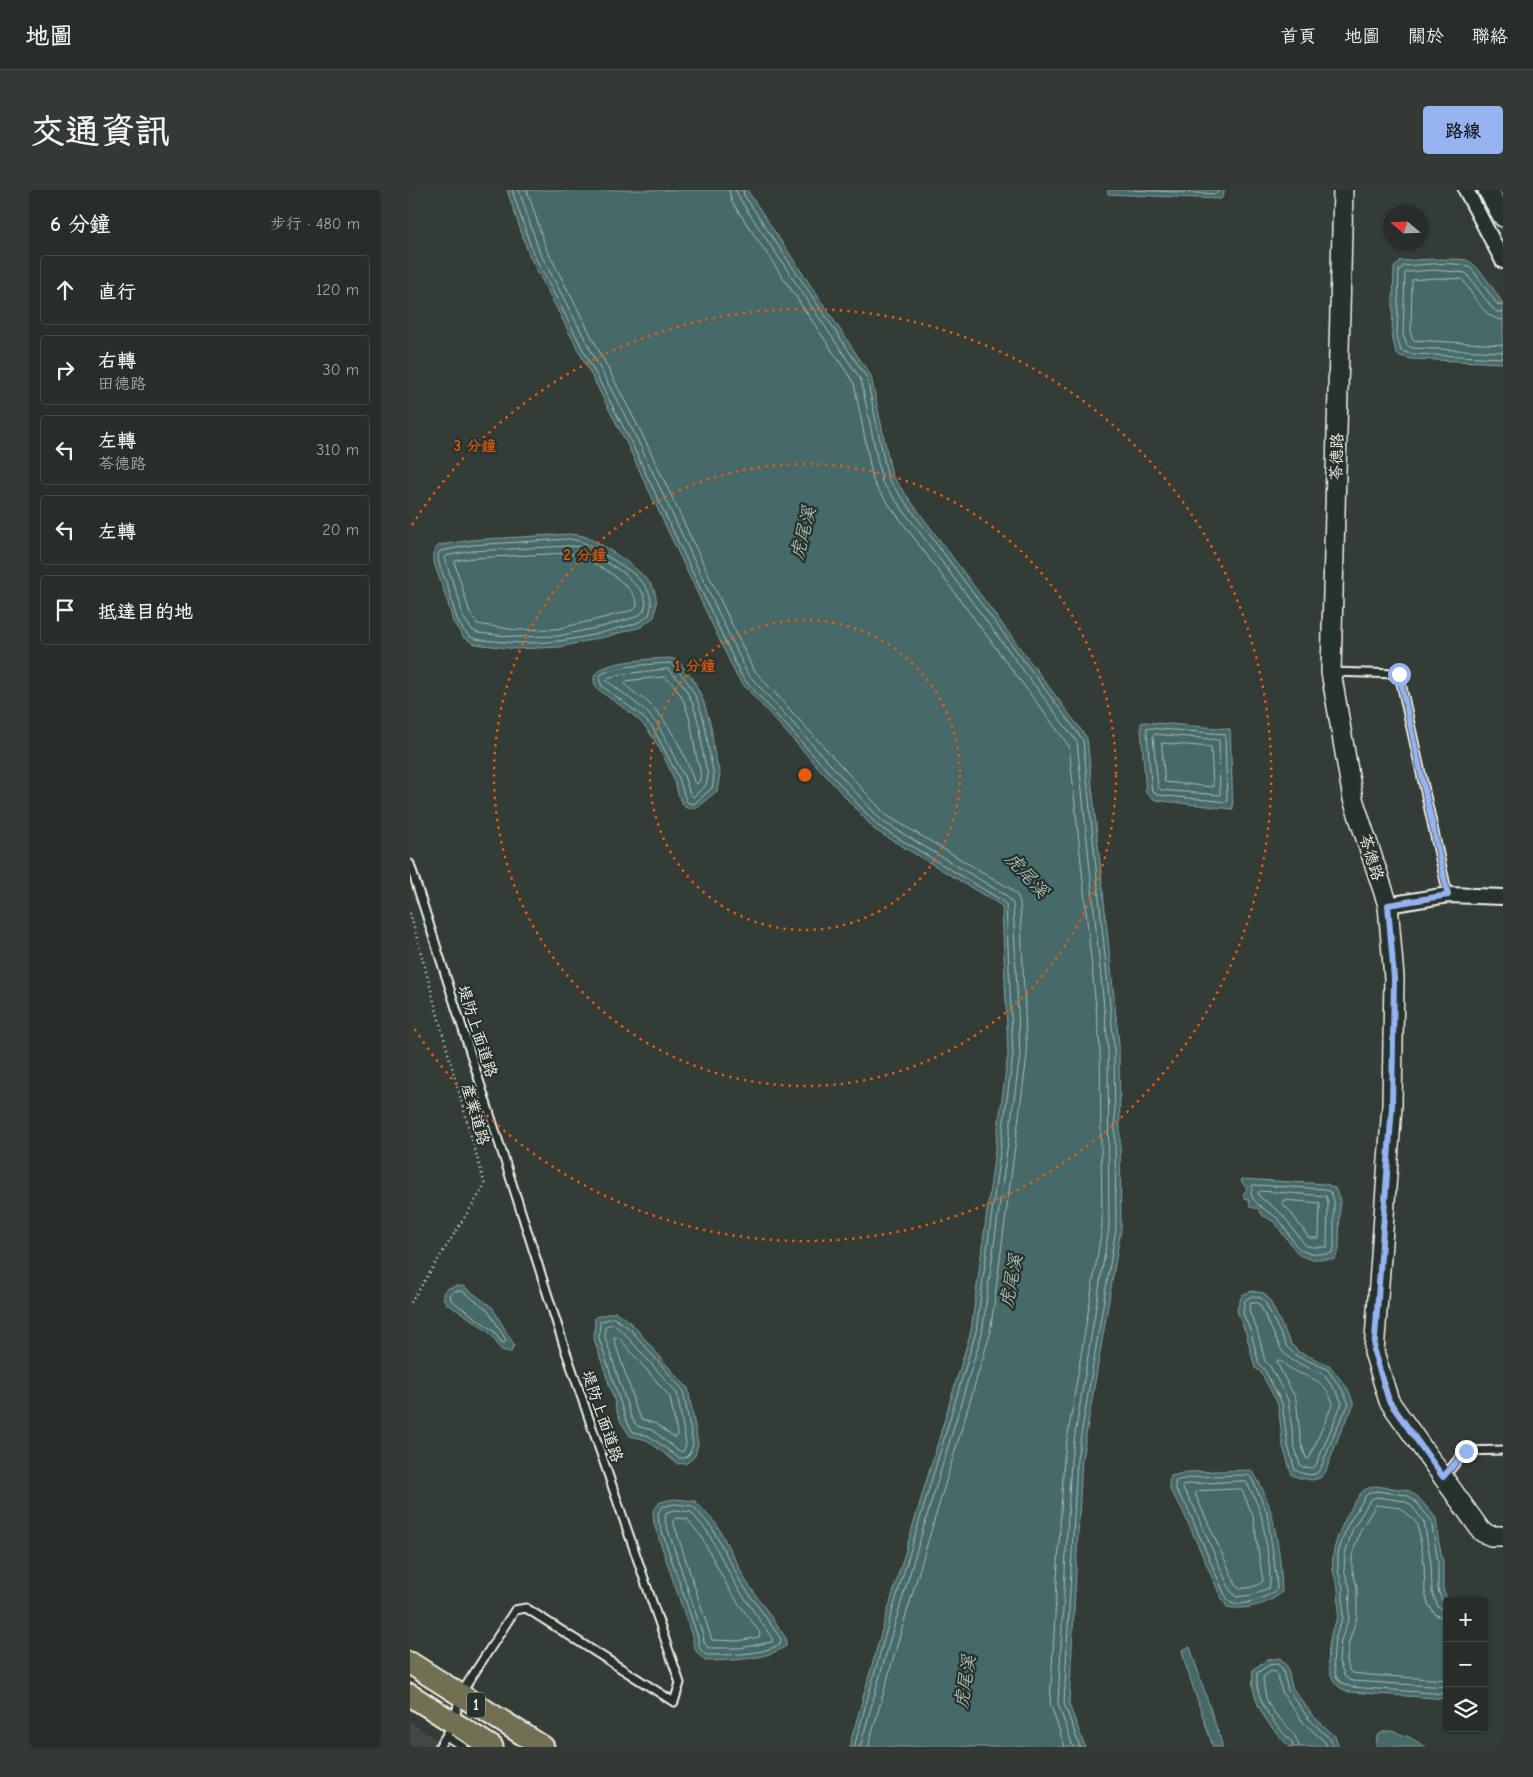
<!DOCTYPE html>
<html lang="zh-TW">
<meta charset="utf-8">
<style>
body{margin:0;font-family:"Comic Neue","LXGW WenKai TC",sans-serif;background:#333935;color:#f1f3f6}
.controls{position:absolute;right:15px;bottom:15px;display:grid;overflow:hidden;border-radius:5px;box-shadow:0 1px 4px #0004}
.controls button{width:45px;height:45px;display:grid;place-items:center;padding:0;border:0;border-bottom:1px solid #434946;background:#272d29;color:#f1f3f6;font:25px sans-serif}
.compass{position:absolute;left:973px;top:15px;width:45px;height:45px;border-radius:50%;background:#272d29;box-shadow:0 1px 4px #0004;rotate:289deg}
.stop{position:absolute;width:15px;height:15px;margin:-11px;border:4px solid #95b2f1;border-radius:50%;background:#fff}
.stop.end{background:#95b2f1;border-color:#fff;box-shadow:0 1px 5px #0008}
.list{margin:0;padding:0;list-style:none}
h2{display:flex;justify-content:space-between;align-items:center;height:65px;margin:0;padding:0 20px;font-size:21px}
h2 small{font-size:16px;font-weight:400;color:#a4a8a8}
.list li{display:grid;grid-template-columns:32px 1fr auto;gap:15px;align-items:center;box-sizing:border-box;height:70px;margin:0 10px 10px;padding:0 10px;border:1px solid #434946;border-radius:5px}
.list b{display:block;font-size:19px;white-space:nowrap}
.list p{margin:0;font-size:16px;white-space:nowrap;color:#a4a8a8}
.list em{font-size:16px;font-style:normal;color:#a4a8a8}
.icon{flex:none;width:28px;height:28px;fill:none;stroke:currentColor;stroke-width:2;stroke-linecap:round;stroke-linejoin:round}
.map{position:relative;flex:none;width:1093px;height:1557px;overflow:hidden;border-radius:5px}
header{display:flex;align-items:center;gap:30px;box-sizing:border-box;height:70px;padding:0 25px;background:#272d29;border-bottom:1px solid #434946}
header strong{font-size:24px}
nav{display:flex;gap:28px;margin-inline-start:auto;font-size:18px}
.intro{display:flex;align-items:center;justify-content:space-between;box-sizing:border-box;height:120px;padding:0 30px}
h1{margin:0;font-size:35px}
.button{padding:12px 22px;border-radius:5px;background:#95b2f1;color:#111;font-size:18px;font-weight:700}
main{display:flex;gap:30px;padding:0 30px}
aside{flex:1;background:#272d29;border-radius:5px;box-shadow:0 1px 4px #0004}
.map>svg:first-child{display:block}
.built{fill:#454742}
.water{fill:#456a69;stroke:#8ba09c}
.lines{fill:none;stroke-linecap:round;stroke-linejoin:round}
.shore{stroke:#aebbb5;stroke-width:1}
.lane-casing{stroke:#f4f1e8;stroke-width:11}
.street-casing{stroke:#f4f1e8;stroke-width:18}
.secondary-casing{stroke:#f4f1e8;stroke-width:22}
.primary-casing{stroke:#f4f1e8;stroke-width:25}
.path{stroke:#f4f1e8;stroke-width:2.5;stroke-dasharray:1 4;stroke-linecap:butt}
.lane{stroke:#26332d;stroke-width:7}
.street{stroke:#26332d;stroke-width:14}
.secondary{stroke:#26332d;stroke-width:19}
.primary{stroke:#716f52;stroke-width:21}
.route{stroke:#95b2f1;stroke-width:6}
.ring{fill:none;stroke:#e8590c;stroke-width:2.5;stroke-dasharray:2.5 5}
.labels{text-anchor:middle;stroke-width:4.5;stroke-linejoin:round;paint-order:stroke}
.shield{fill:#26332d;stroke:#b6b8b0;stroke-width:1}
.shield-label{font-size:15px;font-weight:bold;fill:#f4f1e8}
.street-label{font-size:16px;fill:#f4f1e8;stroke:#26332d}
.water-label{font-size:18px;font-style:italic;fill:#aebbb5;stroke:#26332d}
.centre{fill:#e8590c;stroke:#26332d;stroke-width:2.5}
.ring-label{font-size:15px;text-anchor:middle;font-weight:bold;fill:#e8590c;stroke:#26332d;stroke-width:4.5;stroke-linejoin:round;paint-order:stroke}
</style>
<header>
<strong>地圖</strong>
<nav><a>首頁</a><a>地圖</a><a>關於</a><a>聯絡</a></nav>
</header>
<div class="intro"><h1>交通資訊</h1><a class="button">路線</a></div>
<main>
<aside>
<h2>6 分鐘<small>步行 · 480 m</small></h2>
<ul class="list">
<li><svg class="icon" aria-label="ahead" viewBox="0 0 24 24"><path d="M12 20V5M6 11l6-6 6 6"/></svg><div><b>直行</b></div><em>120 m</em></li>
<li><svg class="icon" aria-label="right" viewBox="0 0 24 24"><path d="M7 20v-9h11M14 6l5 5-5 5"/></svg><div><b>右轉</b><p>田德路</p></div><em>30 m</em></li>
<li><svg class="icon" aria-label="left" viewBox="0 0 24 24"><path d="M17 20v-9H6M10 6l-5 5 5 5"/></svg><div><b>左轉</b><p>苓德路</p></div><em>310 m</em></li>
<li><svg class="icon" aria-label="left" viewBox="0 0 24 24"><path d="M17 20v-9H6M10 6l-5 5 5 5"/></svg><div><b>左轉</b></div><em>20 m</em></li>
<li><svg class="icon" aria-label="arrive" viewBox="0 0 24 24"><path d="M6 21V4h12l-3 4 3 4H6"/></svg><div><b>抵達目的地</b></div></li>
</ul>
</aside>
<div class="map">
<svg width="1093" height="1557" viewBox="0 0 1093 1557">
<rect width="100%" height="100%" fill="#343c37"/>
<filter id="ink" filterUnits="userSpaceOnUse"><feTurbulence type="fractalNoise" baseFrequency=".02" numOctaves="2"/><feDisplacementMap in="SourceGraphic" scale="10" xChannelSelector="R" yChannelSelector="G"/><feConvolveMatrix kernelMatrix="1 2 1 2 8 2 1 2 1" color-interpolation-filters="sRGB"/></filter>
<g filter="url(#ink)">
<polygon class="built" points="0,1532 37,1557 0,1557"/>
<g class="water">
<polygon points="97,0 337,0 461,186 482,286 677,548 709,855 711,1039 672,1269 659,1514 675,1557 439,1557 472,1440 561,1141 598,864 592,716 465,640 328,489 217,254 119,65"/>
<polygon points="698,0 815,0 811,9 698,4"/>
<path d="M1024 69C1034 70 1046 68 1056 70 1068 73 1086 103 1093 114V173L1001 169 987 165 982 147 984 78 990 71Z"/>
<path d="M160 344C165 345 171 345 176 347 194 355 231 379 242 396 248 406 247 416 244 427L231 437 198 446 150 457 106 459 65 454 54 448 43 432 38 413 23 370C22 363 24 359 30 355L61 350Z"/>
<path d="M259 468 268 470 283 489 293 510 301 536 304 562 310 584 307 601 286 618H276C268 610 268 600 264 590 258 574 249 556 239 542 227 524 206 514 189 500 187 498 184 494 184 490 181 470 246 469 259 468Z"/>
<polygon points="734,532 820,539 823,619 745,610 736,603 731,538 731,533"/>
<polygon points="832,989 916,994 925,998 930,1010 929,1060 925,1069 900,1069 889,1065 864,1032 852,1025 849,1019 840,1017 839,1010 835,1009 833,1005 837,999 831,991"/>
<path d="M45 1096H53L82 1117 104 1155 101 1162C86 1161 89 1154 81 1145 74 1136 48 1121 37 1114L34 1110 33 1104 36 1099Z"/>
<polygon points="842,1101 854,1103 859,1109 881,1154 889,1162 919,1175 938,1199 944,1215 930,1243 916,1281 910,1288 902,1290 890,1288 882,1285 873,1257 868,1214 850,1181 845,1178 836,1143 828,1124 827,1119 832,1105"/>
<polygon points="206,1122 223,1135 266,1186 278,1198 288,1254 285,1266 277,1273 268,1274 237,1250 220,1246 211,1232 206,1220 204,1209 184,1149 185,1127"/>
<path d="M841 1280C864 1308 871 1366 872 1402 859 1414 835 1421 817 1417L810 1405 772 1319 760 1300 759 1291 761 1286 777 1282Z"/>
<path d="M965 1296 998 1300 1008 1307 1026 1328 1028 1348 1033 1372V1399L1038 1411 1037 1509 940 1502C913 1496 917 1461 922 1440 924 1435 927 1431 928 1426 929 1418 929 1407 928 1399 928 1393 924 1387 923 1381 920 1356 934 1329 947 1309 949 1306 951 1302 954 1300 957 1298 962 1297 965 1296Z"/>
<path d="M264 1309 285 1311 307 1335 336 1391 376 1448V1456C354 1471 321 1470 295 1471 288 1464 282 1458 283 1449L244 1334 243 1321 250 1312Z"/>
<polygon points="780,1457 813,1557 803,1557 774,1470 772,1460"/>
<path d="M870 1468 877 1476 882 1497 902 1525 925 1546 929 1557H880C858 1536 839 1512 843 1479L857 1470Z"/>
<polygon points="981,1541 999,1547 1016,1557 966,1557 967,1546 973,1542"/>
</g>
<g class="lines">
<g class="shore">
<polyline points="102,0 123,63 221,252 332,487 468,636 593,711 596,715 603,864 566,1142 476,1442 444,1557"/>
<polyline points="109,0 129,61 227,249 337,483 472,631 597,706 603,714 610,865 572,1143 482,1443 450,1557"/>
<polyline points="117,0 136,58 233,246 343,479 476,625 601,699 607,705 610,712 617,866 580,1144 490,1445 458,1557"/>
<polyline points="319,0 322,12 444,193 463,290 466,297 659,556 690,856 692,1038 654,1268 640,1513 655,1557"/>
<polyline points="326,0 329,8 451,190 472,292 667,552 698,856 699,1038 661,1269 648,1513 663,1557"/>
<polyline points="333,0 334,5 457,188 478,289 673,550 704,855 706,1039 667,1269 654,1513 670,1557"/>
<polyline points="724,0 806,4 809,0"/>
<path d="M1093 116 1087 114 1061 78C1045 70 1012 75 994 76L989 80 987 146 991 161 1002 164 1093 168"/>
<polyline points="1093,122 1087,122 1082,118 1056,83 1024,80 997,82 995,83 993,145 997,156 1003,158 1093,162"/>
<path d="M1093 130C1073 129 1063 103 1052 89L1024 88 1002 90 1001 145 1003 150 1093 155"/>
<path d="M160 349C175 351 186 359 198 367 218 379 250 397 239 425 230 434 217 436 205 439 164 451 127 456 84 451 76 450 65 451 58 445 45 434 43 413 38 397 35 387 24 370 30 361L62 355Z"/>
<polygon points="159,356 171,357 214,383 233,403 236,412 234,421 226,427 195,436 148,446 106,447 68,443 62,440 53,427 49,409 34,368 35,366 62,361"/>
<path d="M159 363C176 365 230 397 227 417L223 420 193 428 146 439 106 440 67 434 60 423 45 374V371L63 368Z"/>
<path d="M259 473C265 475 266 478 270 483 290 505 295 532 299 561 301 576 306 583 302 598L284 614 279 613 276 611 269 588 243 538 232 526 192 496C191 494 189 490 189 488 191 476 248 474 259 473Z"/>
<polygon points="258,479 274,496 283,514 290,538 293,564 298,585 296,595 283,607 280,604 274,586 248,535 236,521 196,490 198,488 207,485"/>
<path d="M255 487C279 505 281 537 286 564 287 573 295 586 287 594L284 592C277 568 260 534 242 516 234 508 222 503 215 494L217 491Z"/>
<polygon points="737,538 815,544 817,612 748,605 742,601"/>
<polygon points="746,544 809,550 810,605 751,600 748,597 743,547"/>
<polygon points="752,553 801,557 803,597 755,592"/>
<path d="M844 995 915 999 921 1002 924 1011V1058L922 1063C916 1065 896 1064 891 1060 881 1053 877 1037 868 1029 862 1023 847 1016 844 1010 840 1004 842 1003 842 996Z"/>
<polygon points="851,1001 916,1006 918,1012 917,1057 901,1057 895,1055 872,1024 850,1007 848,1003"/>
<polygon points="874,1010 910,1013 909,1048 899,1048 879,1020 872,1014"/>
<polygon points="45,1101 52,1101 78,1120 96,1150 95,1153 91,1152 84,1141 41,1110 39,1105"/>
<polygon points="843,1106 851,1108 855,1112 877,1157 887,1166 917,1179 933,1201 939,1214 925,1241 911,1278 907,1283 901,1285 891,1283 885,1280 878,1256 872,1213 854,1179 849,1174 841,1142 833,1123 835,1110"/>
<polygon points="841,1113 848,1113 850,1115 872,1161 883,1171 913,1184 928,1204 932,1213 906,1275 903,1278 893,1277 890,1275 884,1254 878,1210 860,1176 855,1171 847,1140 839,1121"/>
<polygon points="204,1128 220,1139 273,1200 283,1254 280,1263 275,1268 269,1268 239,1246 223,1242 216,1230 189,1148 190,1132"/>
<polygon points="203,1134 215,1144 267,1203 276,1254 273,1262 266,1259 242,1240 227,1236 221,1227 195,1147 195,1137"/>
<polygon points="205,1147 210,1149 260,1207 267,1244 266,1247 263,1247 246,1234 231,1229 224,1215 222,1203 204,1150"/>
<path d="M868 1170C873 1172 876 1176 881 1179 903 1190 913 1188 923 1213L899 1269 896 1268 891 1253 886 1209 867 1173Z"/>
<path d="M838 1285 842 1289 857 1322 866 1385 867 1399C861 1406 830 1418 821 1413 818 1411 816 1406 814 1403L777 1317 766 1300 765 1292C771 1286 826 1285 838 1285Z"/>
<path d="M835 1291 837 1293C842 1303 848 1314 851 1325 854 1338 863 1388 859 1398L841 1405 826 1407 820 1400 783 1315 772 1297 774 1295 778 1294Z"/>
<path d="M830 1299 832 1300 843 1326 853 1391C848 1397 837 1398 830 1399L827 1397 785 1304 788 1301Z"/>
<path d="M265 1314 283 1316 302 1338 332 1394 371 1449 370 1454C354 1465 317 1465 297 1465 290 1461 288 1455 288 1447L249 1333 248 1323 252 1317Z"/>
<polygon points="265,1320 281,1322 297,1341 327,1397 362,1448 362,1452 329,1458 298,1458 294,1452 293,1445 255,1331 256,1323"/>
<polygon points="266,1328 277,1329 291,1346 320,1401 350,1443 349,1447 328,1451 302,1450 263,1331"/>
<polyline points="1037,1415 1033,1413 1028,1400 1028,1372 1021,1330 1005,1311 997,1305 966,1301 957,1304 937,1336 928,1363 928,1381 933,1398 933,1427 925,1449 923,1472 926,1486 930,1492 941,1497 1037,1504"/>
<polyline points="1037,1422 1028,1417 1022,1402 1021,1373 1014,1332 1001,1315 994,1311 967,1307 961,1309 943,1338 935,1364 934,1380 940,1398 939,1428 931,1450 929,1471 935,1487 942,1491 1037,1497"/>
<polyline points="1037,1429 1026,1425 1018,1414 1015,1402 1014,1374 1008,1335 1001,1327 991,1318 966,1315 950,1341 942,1366 942,1379 947,1397 947,1427 939,1452 937,1470 939,1480 942,1483 959,1485 1037,1490"/>
<path d="M883 1557 882 1552C863 1533 845 1512 847 1483L859 1475 867 1474 872 1478 878 1500 898 1528 920 1549 924 1557"/>
<path d="M889 1557C888 1543 868 1530 861 1518 855 1509 854 1498 853 1487L861 1481 866 1482 873 1504 893 1532 915 1552 917 1557"/>
</g>
<defs>
<g id="lane">
<polyline points="921,482 989,484 1038,705"/>
<polyline points="0,674 154,1156 270,1493 264,1512 116,1418 105,1420 50,1505 44,1533 36,1546 53,1557"/>
<polyline points="1034,1287 1055,1261 1093,1260"/>
<polyline points="29,1557 36,1546"/>
</g>
<g id="street">
<polyline points="1056,0 1093,71"/>
<polyline points="978,715 1038,705 1093,707"/>
</g>
<g id="secondary">
<polyline points="933,0 921,482 943,609 978,715 984,788 982,916 964,1162 979,1211 1072,1342 1081,1346 1093,1346"/>
<polyline points="1078,0 1093,27"/>
</g>
<g id="primary">
<polyline points="0,1473 133,1557"/>
<polyline points="0,1505 82,1557"/>
</g>
</defs>
<use href="#lane" class="lane-casing"/>
<use href="#street" class="street-casing"/>
<use href="#secondary" class="secondary-casing"/>
<use href="#primary" class="primary-casing"/>
<path class="path" d="M0 723C25 814 49 905 75 995L0 1114"/>
<use href="#lane" class="lane"/>
<use href="#street" class="street"/>
<use href="#secondary" class="secondary"/>
<use href="#primary" class="primary"/>
</g>
</g>
<g class="lines" filter="url(#ink)">
<polyline class="route" points="989,484 1038,705 978,715 984,788 982,916 964,1162 979,1211 1033,1287 1056,1261"/>
</g>
<g class="ring">
<circle cx="395" cy="585" r="155"/>
<circle cx="395" cy="585" r="311"/>
<path d="M2 335A466 466 0 1 1 2 835"/>
</g>
<g class="labels">
<rect class="shield" x="57" y="1502.5" width="18" height="25" rx="4"/>
<g class="shield-label">
<text x="66" y="1520">1</text>
</g>
<g class="street-label">
<text transform="translate(926 267) rotate(-89)" y="6">苓德路</text>
<text transform="translate(962 667) rotate(72)" y="6">苓德路</text>
<text transform="translate(68 841) rotate(72)" y="6">堤防上面道路</text>
<text transform="translate(66 924) rotate(74)" y="6">產業道路</text>
<text transform="translate(193 1226) rotate(71)" y="6">堤防上面道路</text>
</g>
<g class="water-label">
<text transform="translate(393 343) rotate(-76)" y="6">虎尾溪</text>
<text transform="translate(617 685) rotate(47)" y="6">虎尾溪</text>
<text transform="translate(601 1091) rotate(-79)" y="6">虎尾溪</text>
<text transform="translate(555 1492) rotate(-81)" y="6">虎尾溪</text>
</g>
</g>
<circle cx="395" cy="585" r="8" class="centre"/>
<g class="ring-label">
<text x="65" y="261">3 分鐘</text>
<text x="175" y="370">2 分鐘</text>
<text x="285" y="481">1 分鐘</text>
</g>
</svg>
<div class="controls">
<button>+</button>
<button>−</button>
<button><svg class="icon" aria-label="layers" viewBox="0 0 24 24"><path d="M12 4l9 5-9 5-9-5zM3 14l9 5 9-5"/></svg></button>
</div>
<svg class="compass" viewBox="-18 -18 36 36"><path d="M0-13l5 13h-10z" fill="#e53935"/><path d="M0 13l5-13h-10z" fill="#a4a8a8"/></svg>
<div class="stop" style="left:989px;top:484px"></div>
<div class="stop end" style="left:1056px;top:1261px"></div>
</div>
</main>
